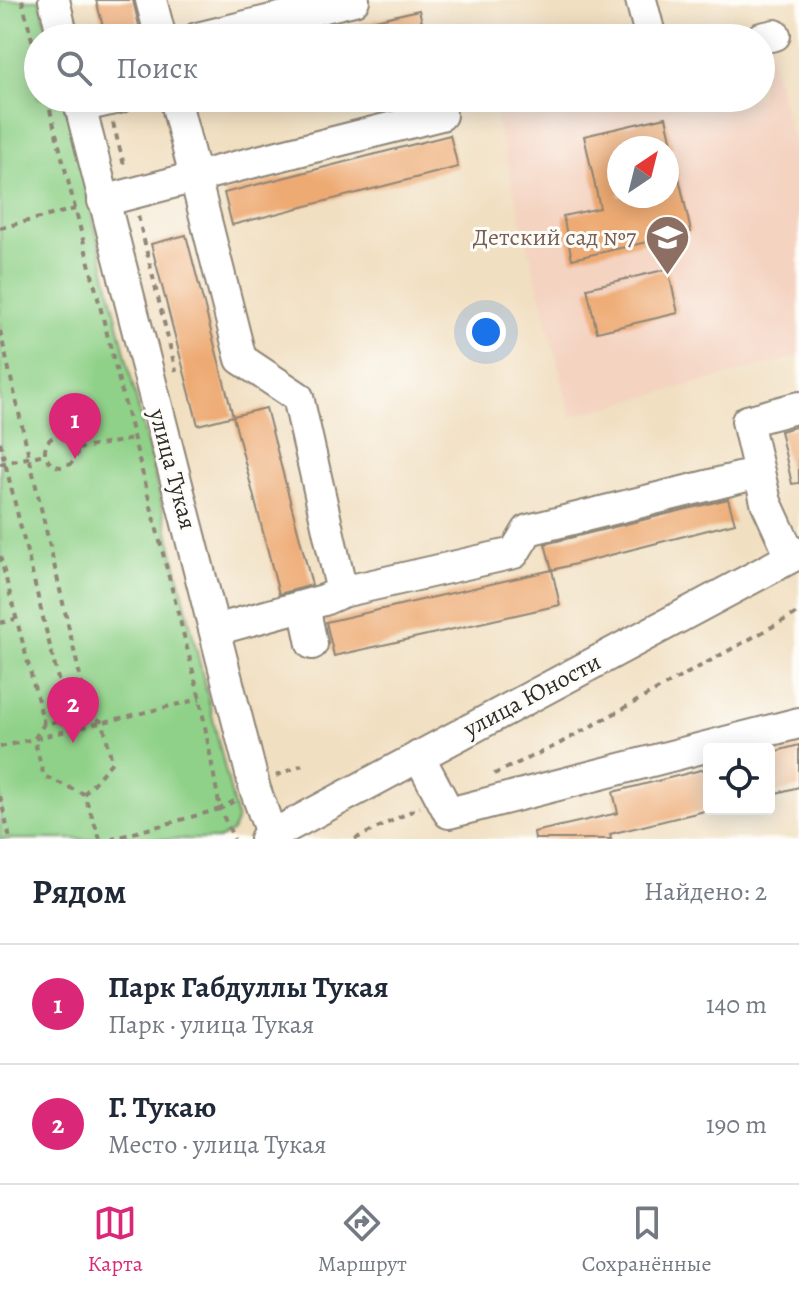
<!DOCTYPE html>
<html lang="ru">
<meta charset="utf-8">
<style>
body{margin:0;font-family:Alegreya,serif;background:#f2f2f3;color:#1f2937}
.controls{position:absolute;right:24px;bottom:24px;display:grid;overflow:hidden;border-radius:8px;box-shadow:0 4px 20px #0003}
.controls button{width:72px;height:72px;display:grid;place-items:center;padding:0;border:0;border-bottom:2px solid #e0e1e3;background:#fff;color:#1f2937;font:40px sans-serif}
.compass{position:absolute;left:607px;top:136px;width:72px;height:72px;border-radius:50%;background:#fff;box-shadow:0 4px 20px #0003;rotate:35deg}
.you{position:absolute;left:486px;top:332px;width:28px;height:28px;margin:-20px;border:6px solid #fff;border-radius:50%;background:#1a73e8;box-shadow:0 0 0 12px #1a73e833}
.badge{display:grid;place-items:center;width:52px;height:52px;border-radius:50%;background:#db2777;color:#fff;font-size:26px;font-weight:700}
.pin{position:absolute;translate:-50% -66px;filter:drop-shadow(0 2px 4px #0008)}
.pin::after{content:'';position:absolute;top:42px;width:28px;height:24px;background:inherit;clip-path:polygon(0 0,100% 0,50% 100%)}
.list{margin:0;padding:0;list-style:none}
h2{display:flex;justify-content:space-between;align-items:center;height:104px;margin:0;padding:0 32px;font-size:34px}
h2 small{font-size:26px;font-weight:400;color:#747a83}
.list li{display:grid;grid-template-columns:52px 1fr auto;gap:24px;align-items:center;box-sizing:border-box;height:120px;padding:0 32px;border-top:2px solid #e0e1e3}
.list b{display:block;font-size:30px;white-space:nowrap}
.list p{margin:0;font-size:26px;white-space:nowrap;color:#747a83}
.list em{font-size:26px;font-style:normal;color:#747a83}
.icon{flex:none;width:44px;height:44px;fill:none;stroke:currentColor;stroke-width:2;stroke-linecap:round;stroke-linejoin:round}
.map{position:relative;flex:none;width:799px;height:839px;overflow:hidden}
.search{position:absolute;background:#fff;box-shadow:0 4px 20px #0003;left:24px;right:24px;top:24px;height:88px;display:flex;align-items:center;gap:20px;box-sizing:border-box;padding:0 28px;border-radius:44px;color:#747a83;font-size:30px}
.sheet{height:344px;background:#fff}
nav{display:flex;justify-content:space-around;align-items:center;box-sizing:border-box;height:112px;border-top:2px solid #e0e1e3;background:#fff;font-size:22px;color:#747a83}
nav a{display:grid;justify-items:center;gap:4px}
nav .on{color:#db2777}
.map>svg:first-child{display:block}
.built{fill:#f4d3c1;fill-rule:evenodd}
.green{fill:#8fd188;stroke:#5d7e5a;stroke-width:2}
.building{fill:#eeaa73}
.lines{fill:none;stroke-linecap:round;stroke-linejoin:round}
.minor-casing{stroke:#8e8576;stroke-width:34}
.path{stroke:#8e8576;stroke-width:4;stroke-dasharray:6 6;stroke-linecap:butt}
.minor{stroke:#fff;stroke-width:30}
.labels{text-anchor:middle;stroke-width:6;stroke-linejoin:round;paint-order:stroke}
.education-label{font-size:24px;fill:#785e54;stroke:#fdfcf7;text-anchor:end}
.street-label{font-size:24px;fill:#2b2b2b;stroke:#fdfcf7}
</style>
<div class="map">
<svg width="799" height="839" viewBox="0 0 799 839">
<rect width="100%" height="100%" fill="#fdfcf7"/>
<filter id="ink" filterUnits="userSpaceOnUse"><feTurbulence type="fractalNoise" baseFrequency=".0125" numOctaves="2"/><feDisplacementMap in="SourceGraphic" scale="16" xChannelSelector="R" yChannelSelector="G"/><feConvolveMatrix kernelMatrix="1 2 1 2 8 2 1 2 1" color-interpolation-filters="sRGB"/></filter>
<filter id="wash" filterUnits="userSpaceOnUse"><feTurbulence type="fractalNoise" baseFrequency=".006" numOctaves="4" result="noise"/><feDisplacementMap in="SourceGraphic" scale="32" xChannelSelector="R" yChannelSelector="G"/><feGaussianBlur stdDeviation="1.8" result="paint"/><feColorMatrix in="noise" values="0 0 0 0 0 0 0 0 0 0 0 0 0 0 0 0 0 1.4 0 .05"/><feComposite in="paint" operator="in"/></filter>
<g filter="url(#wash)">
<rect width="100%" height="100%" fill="#f1dfc1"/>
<path class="built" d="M769 47 799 166V357L571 416 495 115 562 98H761V49ZM619 148H667V196H619Z"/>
<polygon class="green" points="0,0 40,0 49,38 38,38 38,98 64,98 237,819 232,832 218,839 0,839"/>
<g id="blocks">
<g class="building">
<polygon points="96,0 133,0 142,38 106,38"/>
<polygon points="419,10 426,38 327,38 327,31"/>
<polygon points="666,117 673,148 619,148 619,196 667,196 667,156 674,155 691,232 572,259 563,216 600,208 584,136"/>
<polygon points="450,135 458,167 232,225 224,193"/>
<polygon points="186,235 233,416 198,425 151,244"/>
<polygon points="668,269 678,313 597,332 587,288"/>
<polygon points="266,408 312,585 279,594 233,416"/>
<polygon points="799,426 799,483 792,484 780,431"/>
<polygon points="728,499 735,523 552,570 545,544"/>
<polygon points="552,570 560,605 334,656 326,622"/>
<polygon points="799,745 799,787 769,795 769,753"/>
<polygon points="709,768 709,810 610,834 611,839 535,839 534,832 618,813 613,792"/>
</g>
</g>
</g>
<g filter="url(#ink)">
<use href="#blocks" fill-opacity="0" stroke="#8e8576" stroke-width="2"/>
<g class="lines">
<defs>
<g id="minor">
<polyline points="54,0 63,38"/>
<polyline points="151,0 161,38"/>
<polyline points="641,0 651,38"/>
<polyline points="197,38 354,0"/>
<polyline points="761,38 775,35"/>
<polyline points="78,98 255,789 273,839"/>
<polyline points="175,98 195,177 441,115"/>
<polyline points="80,107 119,98"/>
<polyline points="103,201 195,177 241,359 298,397 342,592"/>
<polyline points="791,557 766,502 747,421 799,407"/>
<polyline points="304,606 312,644"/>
<polyline points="215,630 324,600 342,592 514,553 528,530 759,473"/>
<polyline points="419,756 449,813 799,723"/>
<polyline points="265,839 799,553"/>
</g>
</defs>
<use href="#minor" class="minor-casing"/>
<g class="path">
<polyline points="22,0 38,63"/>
<polyline points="47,98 200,699 220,809 112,839"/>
<polyline points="113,123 125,169"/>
<polyline points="138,216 176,371"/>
<polyline points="0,228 75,209"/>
<polyline points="0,331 89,715"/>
<circle cx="61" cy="451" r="16"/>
<polyline points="0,442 68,720"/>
<polyline points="77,449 133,439"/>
<polyline points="0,464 45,454"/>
<polyline points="0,556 44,724"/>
<polyline points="0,623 15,619"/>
<polyline points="0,747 200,699"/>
<polyline points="494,774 555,746 799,612"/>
<polyline points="276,776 302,765"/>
<polyline points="84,794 112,762 103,722 89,715 44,724 34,739 44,776 84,794 100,839"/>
<polyline points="0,796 10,839"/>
<polyline points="234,801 220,809 234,839"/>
<polyline points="355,839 420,807"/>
</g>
<use href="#minor" class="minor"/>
</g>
</g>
<defs>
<symbol id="school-pin" viewBox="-11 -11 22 30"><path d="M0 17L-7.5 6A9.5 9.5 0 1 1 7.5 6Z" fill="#8d6e63" stroke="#fdfcf7"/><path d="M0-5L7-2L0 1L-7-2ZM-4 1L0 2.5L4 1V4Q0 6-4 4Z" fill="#fff"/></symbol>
</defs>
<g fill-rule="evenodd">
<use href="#school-pin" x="642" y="212" width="51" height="69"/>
</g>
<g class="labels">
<g class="education-label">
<text x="636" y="245">Детский сад №7</text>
</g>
<g class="street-label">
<text transform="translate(173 469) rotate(75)" y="8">улица Тукая</text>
<text transform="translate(532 695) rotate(-28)" y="8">улица Юности</text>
</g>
</g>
</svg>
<div class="controls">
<button><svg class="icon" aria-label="locate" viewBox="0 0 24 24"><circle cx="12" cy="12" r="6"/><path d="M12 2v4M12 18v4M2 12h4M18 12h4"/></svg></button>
</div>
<svg class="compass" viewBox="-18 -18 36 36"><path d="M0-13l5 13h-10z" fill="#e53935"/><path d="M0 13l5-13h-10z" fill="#747a83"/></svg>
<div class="you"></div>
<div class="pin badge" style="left:75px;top:459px">1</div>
<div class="pin badge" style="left:73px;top:743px">2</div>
<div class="search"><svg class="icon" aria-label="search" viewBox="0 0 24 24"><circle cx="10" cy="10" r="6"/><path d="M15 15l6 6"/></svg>Поиск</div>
</div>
<section class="sheet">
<h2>Рядом<small>Найдено: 2</small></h2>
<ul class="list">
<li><span class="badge">1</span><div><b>Парк Габдуллы Тукая</b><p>Парк · улица Тукая</p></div><em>140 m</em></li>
<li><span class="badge">2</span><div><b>Г. Тукаю</b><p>Место · улица Тукая</p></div><em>190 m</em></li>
</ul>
</section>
<nav>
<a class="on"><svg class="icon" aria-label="map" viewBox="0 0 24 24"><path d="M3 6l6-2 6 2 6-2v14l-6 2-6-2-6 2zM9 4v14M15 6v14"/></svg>Карта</a>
<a><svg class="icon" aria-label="directions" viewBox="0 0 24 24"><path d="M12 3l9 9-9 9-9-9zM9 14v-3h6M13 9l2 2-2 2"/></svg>Маршрут</a>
<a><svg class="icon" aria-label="saved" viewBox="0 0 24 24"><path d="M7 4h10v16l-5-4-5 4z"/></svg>Сохранённые</a>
</nav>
